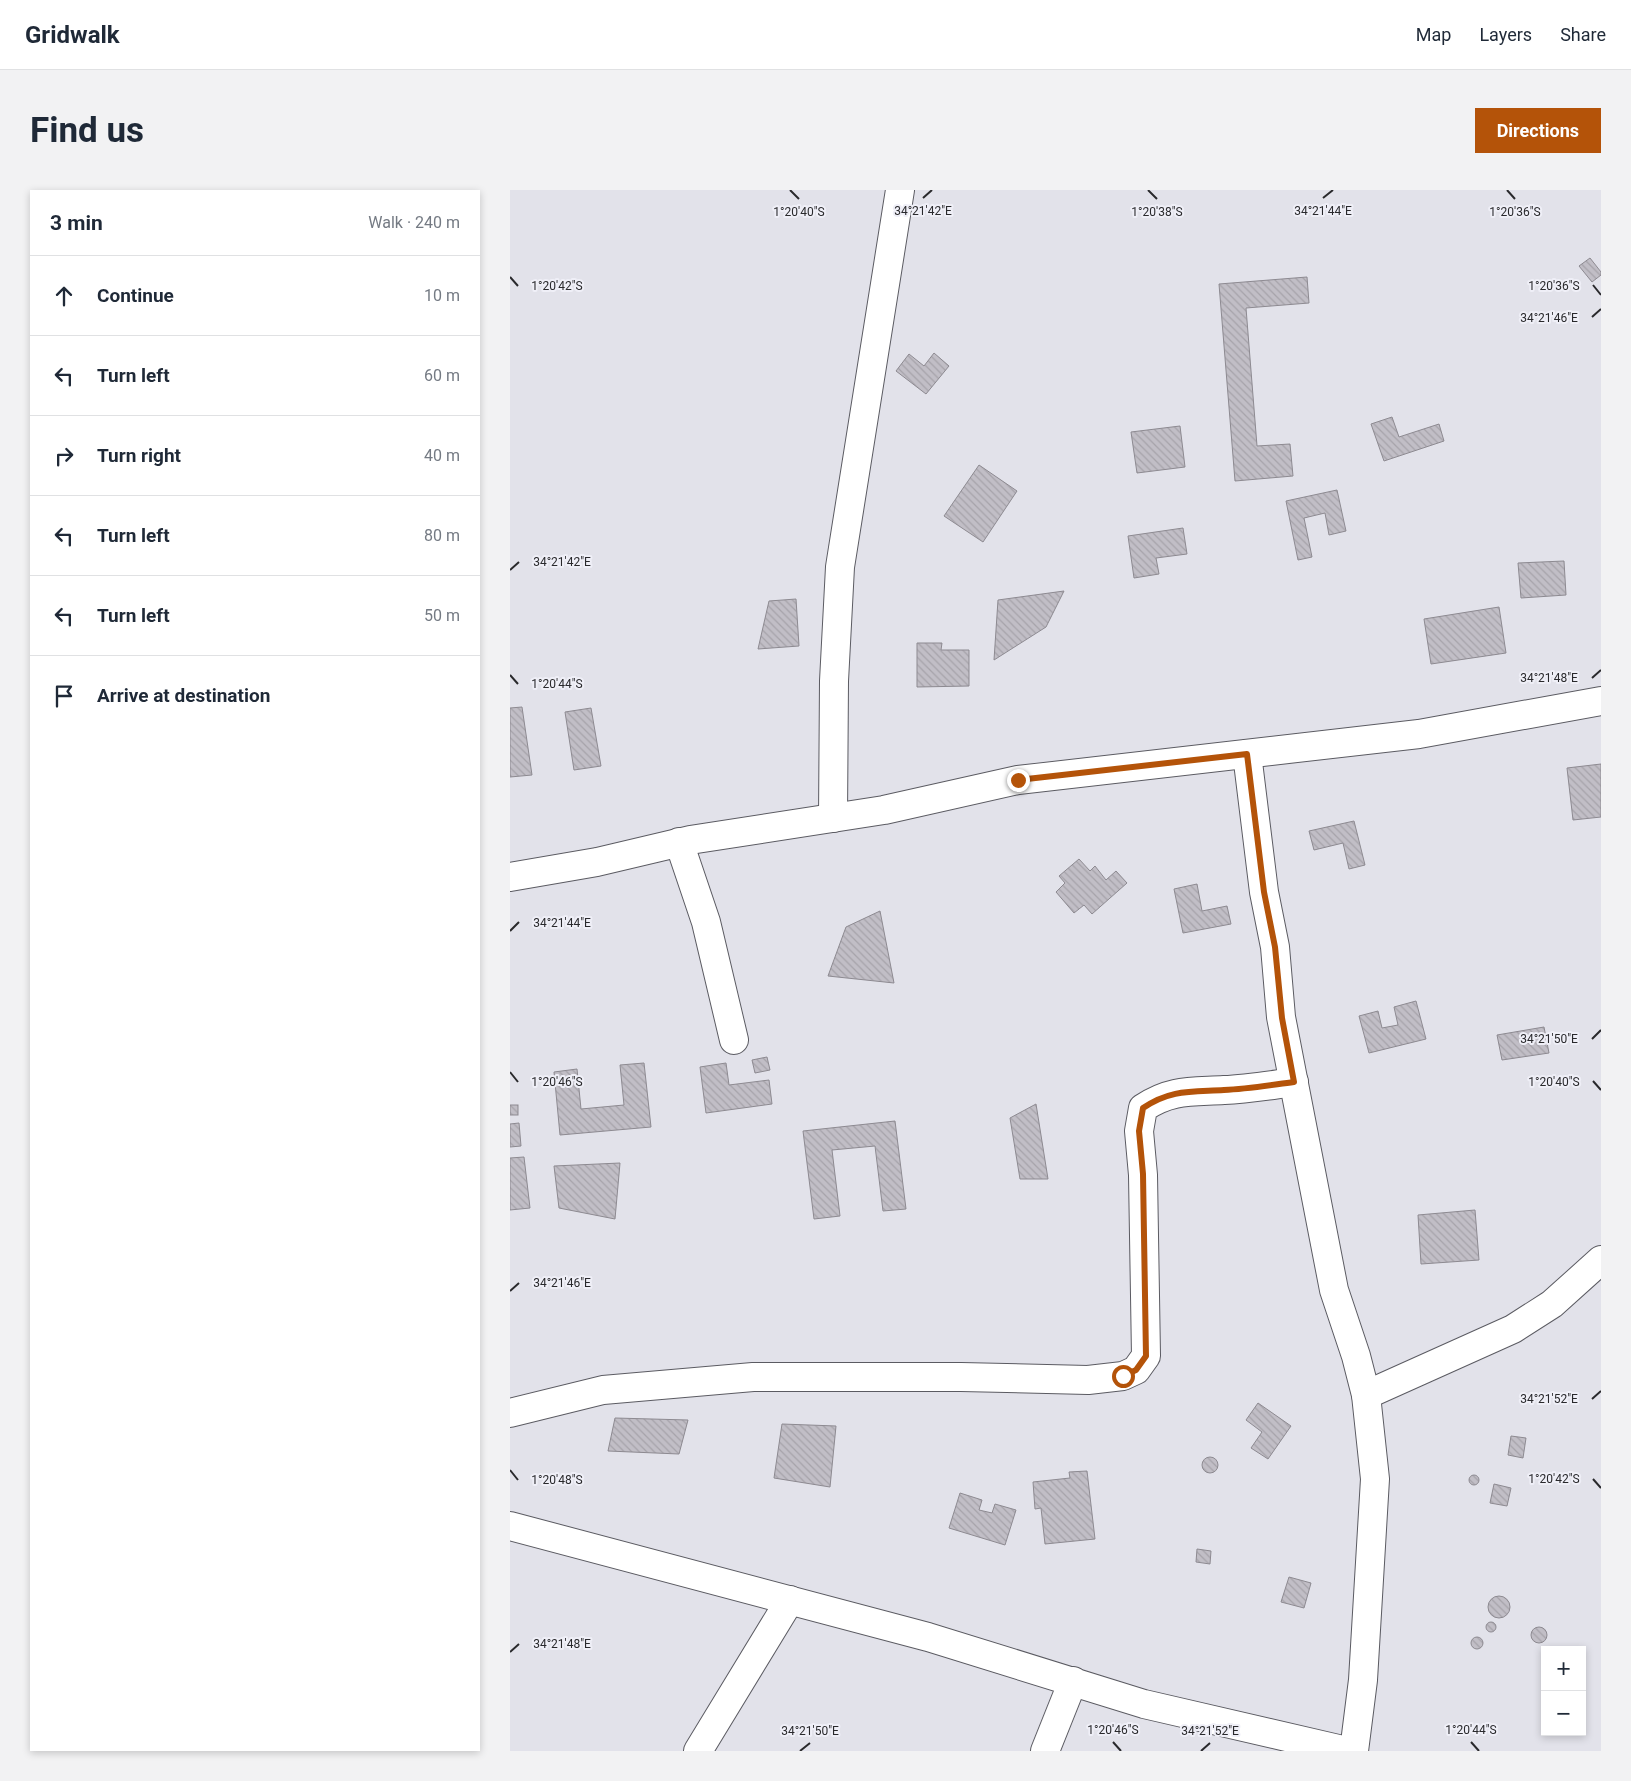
<!DOCTYPE html>
<meta charset="utf-8">
<style>
body{margin:0;font-family:Roboto,sans-serif;background:#f2f2f3;color:#1f2937}
.controls{position:absolute;right:15px;bottom:15px;display:grid;overflow:hidden;border-radius:0px;box-shadow:0 2px 8px #0003}
.controls button{width:45px;height:45px;display:grid;place-items:center;padding:0;border:0;border-bottom:1px solid #e0e1e3;background:#fff;color:#1f2937;font:25px sans-serif}
.stop{position:absolute;width:15px;height:15px;margin:-11px;border:4px solid #b45309;border-radius:50%;background:#fff}
.stop.end{background:#b45309;border-color:#fff;box-shadow:0 1px 5px #0008}
.list{margin:0;padding:0;list-style:none}
h2{display:flex;justify-content:space-between;align-items:center;height:65px;margin:0;padding:0 20px;font-size:21px}
h2 small{font-size:16px;font-weight:400;color:#747a83}
.list li{display:grid;grid-template-columns:32px 1fr auto;gap:15px;align-items:center;box-sizing:border-box;height:80px;padding:0 20px;border-top:1px solid #e0e1e3}
.list b{display:block;font-size:19px;white-space:nowrap}
.list em{font-size:16px;font-style:normal;color:#747a83}
.icon{flex:none;width:28px;height:28px;fill:none;stroke:currentColor;stroke-width:2;stroke-linecap:round;stroke-linejoin:round}
.map{position:relative;flex:none;width:1091px;height:1561px;overflow:hidden;border-radius:0px}
header{display:flex;align-items:center;gap:30px;box-sizing:border-box;height:70px;padding:0 25px;background:#fff;border-bottom:1px solid #e0e1e3}
header strong{font-size:24px}
nav{display:flex;gap:28px;margin-inline-start:auto;font-size:18px}
.intro{display:flex;align-items:center;justify-content:space-between;box-sizing:border-box;height:120px;padding:0 30px}
h1{margin:0;font-size:35px}
.button{padding:12px 22px;border-radius:0px;background:#b45309;color:#fff;font-size:18px;font-weight:700}
main{display:flex;gap:30px;padding:0 30px}
aside{flex:1;background:#fff;border-radius:0px;box-shadow:0 2px 8px #0003}
.map>svg:first-child{display:block}
.building{fill:url(#building-back-hatch);stroke:#8d8a91}
.lines{fill:none;stroke-linecap:round;stroke-linejoin:round}
.minor-casing{stroke:#5b5b62;stroke-width:30}
.minor{stroke:#fff;stroke-width:28}
.route{stroke:#b45309;stroke-width:6}
.ticks{fill:none;stroke:#29292c;stroke-width:2}
.ticks-label{font-size:12px;text-anchor:middle;fill:#29292c;stroke:#efeff7;stroke-width:4;stroke-linejoin:round;paint-order:stroke}
</style>
<header>
<strong>Gridwalk</strong>
<nav><a>Map</a><a>Layers</a><a>Share</a></nav>
</header>
<div class="intro"><h1>Find us</h1><a class="button">Directions</a></div>
<main>
<aside>
<h2>3 min<small>Walk · 240 m</small></h2>
<ul class="list">
<li><svg class="icon" aria-label="ahead" viewBox="0 0 24 24"><path d="M12 20V5M6 11l6-6 6 6"/></svg><div><b>Continue</b></div><em>10 m</em></li>
<li><svg class="icon" aria-label="left" viewBox="0 0 24 24"><path d="M17 20v-9H6M10 6l-5 5 5 5"/></svg><div><b>Turn left</b></div><em>60 m</em></li>
<li><svg class="icon" aria-label="right" viewBox="0 0 24 24"><path d="M7 20v-9h11M14 6l5 5-5 5"/></svg><div><b>Turn right</b></div><em>40 m</em></li>
<li><svg class="icon" aria-label="left" viewBox="0 0 24 24"><path d="M17 20v-9H6M10 6l-5 5 5 5"/></svg><div><b>Turn left</b></div><em>80 m</em></li>
<li><svg class="icon" aria-label="left" viewBox="0 0 24 24"><path d="M17 20v-9H6M10 6l-5 5 5 5"/></svg><div><b>Turn left</b></div><em>50 m</em></li>
<li><svg class="icon" aria-label="arrive" viewBox="0 0 24 24"><path d="M6 21V4h12l-3 4 3 4H6"/></svg><div><b>Arrive at destination</b></div></li>
</ul>
</aside>
<div class="map">
<svg width="1091" height="1561" viewBox="0 0 1091 1561">
<defs>
<pattern id="building-back-hatch" width="6" height="6" patternUnits="userSpaceOnUse" patternTransform="scale(1.25)"><rect width="6" height="6" fill="#c1bec6"/><path d="M-1 5l2 2M0 0l6 6M5-1l2 2" fill="none" stroke="#a6a3aa"/></pattern>
</defs>
<rect width="100%" height="100%" fill="#e2e2ea"/>
<g class="building">
<polygon points="1080,68 1091,82 1091,85 1082,92 1069,76"/>
<polygon points="797,87 799,113 736,118 747,256 780,254 783,286 725,291 709,94"/>
<polygon points="424,163 439,176 416,204 386,181 399,164 414,176"/>
<polygon points="882,227 889,247 929,234 934,251 874,271 861,234"/>
<polygon points="670,236 675,277 627,283 621,242"/>
<polygon points="469,275 507,301 473,352 434,326"/>
<polygon points="827,300 836,341 819,345 815,323 794,328 802,367 788,370 776,311"/>
<polygon points="673,338 677,364 646,368 649,384 624,388 618,346"/>
<polygon points="1054,371 1056,405 1011,408 1008,373"/>
<polygon points="554,401 536,437 484,470 488,410"/>
<polygon points="286,409 289,456 248,459 259,411"/>
<polygon points="989,417 996,463 921,474 914,429"/>
<polygon points="407,453 432,453 431,460 459,460 459,496 407,497"/>
<polygon points="12,517 22,585 0,587 0,518"/>
<polygon points="81,518 91,576 64,580 55,522"/>
<polygon points="1091,574 1091,627 1063,630 1057,578"/>
<polygon points="844,631 855,675 839,679 833,653 804,660 799,641"/>
<polygon points="569,669 580,681 585,676 596,690 606,681 617,693 582,724 574,715 564,723 546,702 555,693 549,686"/>
<polygon points="687,694 692,721 717,716 721,734 673,743 664,699"/>
<polygon points="370,721 384,793 318,786 336,737"/>
<polygon points="906,811 916,849 859,863 849,826 868,821 872,838 888,835 884,817"/>
<polygon points="1034,837 1039,863 992,870 987,845"/>
<polygon points="257,867 260,880 245,883 242,870"/>
<polygon points="134,873 141,937 50,945 44,882 67,879 71,919 114,915 110,875"/>
<polygon points="216,873 219,895 259,890 262,914 196,923 190,877"/>
<polygon points="526,914 538,989 510,989 500,928"/>
<rect x="0" y="915" width="8" height="10"/>
<polygon points="385,931 396,1019 373,1021 365,956 322,960 330,1026 304,1029 293,941"/>
<polygon points="9,933 11,956 0,957 0,934"/>
<polygon points="14,967 20,1018 0,1020 0,968"/>
<polygon points="110,973 105,1029 49,1018 44,976"/>
<polygon points="965,1020 969,1070 911,1074 908,1025"/>
<polygon points="748,1213 781,1236 758,1269 741,1258 752,1242 736,1230"/>
<polygon points="105,1228 178,1230 169,1264 98,1261"/>
<polygon points="272,1234 326,1236 320,1297 264,1288"/>
<polygon points="1001,1246 1016,1248 1013,1268 998,1265"/>
<circle cx="700" cy="1275" r="8"/>
<polygon points="577,1281 585,1349 535,1354 531,1318 525,1319 523,1292 560,1288 559,1282"/>
<circle cx="964" cy="1290" r="5"/>
<polygon points="984,1294 1001,1298 997,1316 980,1313"/>
<polygon points="450,1303 472,1310 469,1320 482,1323 485,1314 506,1320 495,1355 439,1338"/>
<polygon points="687,1359 701,1361 700,1374 686,1372"/>
<polygon points="779,1387 801,1393 794,1418 771,1412"/>
<circle cx="989" cy="1417" r="11"/>
<circle cx="981" cy="1437" r="5"/>
<circle cx="1029" cy="1445" r="8"/>
<circle cx="967" cy="1453" r="6"/>
</g>
<g class="lines">
<defs>
<g id="minor">
<polyline points="737,564 754,702 765,757 771,827 824,1100 846,1166 856,1205 865,1289 853,1490 844,1561"/>
<polyline points="323,628 324,491 330,377 390,0"/>
<polyline points="169,652 196,732 224,850"/>
<polyline points="0,687 87,672 180,650 374,620 508,590 909,544 1091,511"/>
<polyline points="856,1205 1003,1139 1042,1114 1091,1070"/>
<path d="M0 1223 93 1200 243 1187H451L578 1190 613 1186 626 1180 636 1166 633 985 629 941 633 918C661 899 682 902 714 900 738 899 761 895 784 892"/>
<polyline points="0,1336 418,1447 634,1514 837,1561"/>
<polyline points="188,1561 280,1410"/>
<polyline points="535,1561 563,1491"/>
</g>
</defs>
<use href="#minor" class="minor-casing"/>
<use href="#minor" class="minor"/>
</g>
<g class="lines">
<path class="route" d="M508 590 737 564 754 702 765 757 772 828 784 892C761 895 738 899 714 900 682 902 661 899 633 918L629 941 633 984 636 1166 626 1180 613 1186"/>
</g>
<path class="ticks" d="M280 0 289 9M638 0 647 9M997 0 1005 9M413 8 422 0M813 8 823 0M0 87 8 96M1083 95 1091 105M1082 127 1091 119M0 380 9 372M0 485 8 494M1082 488 1091 480M0 741 9 732M1082 849 1091 840M0 882 8 892M1083 891 1091 900M0 1101 9 1093M1082 1209 1091 1201M0 1280 8 1290M1083 1289 1091 1298M0 1462 9 1454M603 1552 611 1561M961 1552 969 1561M290 1561 300 1553M691 1561 700 1553"/>
<g class="ticks-label">
<text x="413" y="25">34°21'42"E</text>
<text x="813" y="25">34°21'44"E</text>
<text x="289" y="26">1°20'40"S</text>
<text x="647" y="26">1°20'38"S</text>
<text x="1005" y="26">1°20'36"S</text>
<text x="1044" y="100">1°20'36"S</text>
<text x="47" y="100">1°20'42"S</text>
<text x="1039" y="132">34°21'46"E</text>
<text x="52" y="376">34°21'42"E</text>
<text x="1039" y="492">34°21'48"E</text>
<text x="47" y="498">1°20'44"S</text>
<text x="52" y="737">34°21'44"E</text>
<text x="1039" y="853">34°21'50"E</text>
<text x="1044" y="896">1°20'40"S</text>
<text x="47" y="896">1°20'46"S</text>
<text x="52" y="1097">34°21'46"E</text>
<text x="1039" y="1213">34°21'52"E</text>
<text x="1044" y="1293">1°20'42"S</text>
<text x="47" y="1294">1°20'48"S</text>
<text x="52" y="1458">34°21'48"E</text>
<text x="603" y="1544">1°20'46"S</text>
<text x="961" y="1544">1°20'44"S</text>
<text x="300" y="1545">34°21'50"E</text>
<text x="700" y="1545">34°21'52"E</text>
</g>
</svg>
<div class="controls">
<button>+</button>
<button>−</button>
</div>
<div class="stop" style="left:613px;top:1186px"></div>
<div class="stop end" style="left:508px;top:590px"></div>
</div>
</main>
